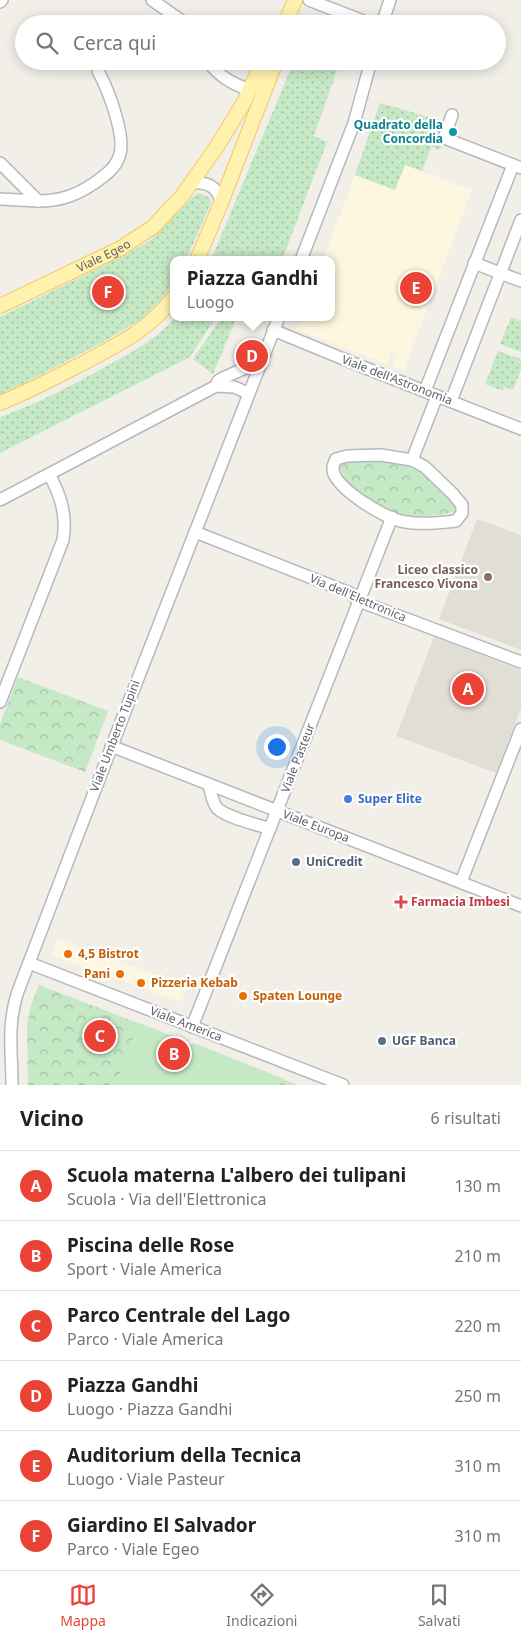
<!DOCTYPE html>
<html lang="it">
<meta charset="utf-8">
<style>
body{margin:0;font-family:"Noto Sans",sans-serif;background:#f2f2f2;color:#222}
.you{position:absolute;left:276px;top:746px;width:18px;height:18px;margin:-12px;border:4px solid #fff;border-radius:50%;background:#1a73e8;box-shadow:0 0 0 8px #1a73e833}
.badge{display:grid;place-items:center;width:32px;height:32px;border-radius:50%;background:#ea4335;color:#fff;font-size:16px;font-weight:700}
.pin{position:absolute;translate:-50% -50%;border:2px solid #fff;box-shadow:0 1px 5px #0006}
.popup{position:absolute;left:170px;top:256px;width:165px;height:65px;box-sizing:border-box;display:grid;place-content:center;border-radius:10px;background:#fff;filter:drop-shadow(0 1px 4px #0005);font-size:16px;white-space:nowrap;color:#767676}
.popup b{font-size:19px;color:#222}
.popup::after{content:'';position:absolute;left:50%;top:100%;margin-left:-10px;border:10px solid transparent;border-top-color:#fff}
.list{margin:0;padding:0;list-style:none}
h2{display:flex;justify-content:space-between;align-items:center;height:65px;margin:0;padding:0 20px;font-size:21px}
h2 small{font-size:16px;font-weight:400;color:#767676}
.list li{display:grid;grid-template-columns:32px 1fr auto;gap:15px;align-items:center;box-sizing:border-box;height:70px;padding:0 20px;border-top:1px solid #e0e0e0}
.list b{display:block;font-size:19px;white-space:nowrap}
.list p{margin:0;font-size:16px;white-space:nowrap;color:#767676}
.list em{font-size:16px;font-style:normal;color:#767676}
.icon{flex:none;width:28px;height:28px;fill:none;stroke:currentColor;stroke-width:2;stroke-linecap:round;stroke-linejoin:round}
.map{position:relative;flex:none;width:521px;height:1085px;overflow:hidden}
.search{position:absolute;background:#fff;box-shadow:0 2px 12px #0003;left:15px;right:15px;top:15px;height:55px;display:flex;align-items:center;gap:12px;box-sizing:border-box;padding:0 18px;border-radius:28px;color:#767676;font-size:19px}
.sheet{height:485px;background:#fff}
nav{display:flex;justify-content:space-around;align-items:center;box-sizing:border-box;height:70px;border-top:1px solid #e0e0e0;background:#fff;font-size:14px;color:#767676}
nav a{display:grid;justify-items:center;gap:2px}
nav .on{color:#ea4335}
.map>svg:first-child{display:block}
.commercial{fill:#fef7e0}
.education{fill:#e1ded6}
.park{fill:url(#park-crowns)}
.garden{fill:url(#garden-dots)}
.pitch{fill:#c5e8c5}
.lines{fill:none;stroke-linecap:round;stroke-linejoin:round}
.minor-casing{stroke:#b5b8bc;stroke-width:14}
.major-casing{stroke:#f2c960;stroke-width:16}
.minor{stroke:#fff;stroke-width:11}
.major{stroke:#fff2af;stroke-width:14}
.culture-dot{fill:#0f9aa8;stroke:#fff;stroke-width:2}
.education-dot{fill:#8d6e63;stroke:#fff;stroke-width:2}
.shop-dot{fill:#3f7fe0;stroke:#fff;stroke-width:2}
.service-dot{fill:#5c6f8a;stroke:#fff;stroke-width:2}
.health-dot{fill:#e0444e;stroke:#fff;stroke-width:2}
.food-dot{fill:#e8710a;stroke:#fff;stroke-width:2}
.labels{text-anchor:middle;stroke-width:4.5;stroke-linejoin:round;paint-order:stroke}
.culture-label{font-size:12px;font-weight:bold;fill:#0d838f;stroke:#fff;text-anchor:end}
.street-label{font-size:12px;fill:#5f6368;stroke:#fff}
.education-label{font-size:12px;font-weight:bold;fill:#785e54;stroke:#fff;text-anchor:end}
.shop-label{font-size:12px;font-weight:bold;fill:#366cbe;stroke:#fff;text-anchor:start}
.service-label{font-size:12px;font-weight:bold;fill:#4e5e75;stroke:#fff;text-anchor:start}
.health-label{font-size:12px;font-weight:bold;fill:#be3a42;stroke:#fff;text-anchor:start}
.food-label{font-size:12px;font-weight:bold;fill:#c56008;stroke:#fff;text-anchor:start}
</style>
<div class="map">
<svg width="521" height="1085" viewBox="0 0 521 1085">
<defs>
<pattern id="park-crowns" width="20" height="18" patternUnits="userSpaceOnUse" patternTransform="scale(1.25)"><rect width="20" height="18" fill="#c5e8c5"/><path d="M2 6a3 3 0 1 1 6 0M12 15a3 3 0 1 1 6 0" fill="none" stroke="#a3c0a4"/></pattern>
<pattern id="garden-dots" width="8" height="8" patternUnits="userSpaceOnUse" patternTransform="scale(1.25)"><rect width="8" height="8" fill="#c5e8c5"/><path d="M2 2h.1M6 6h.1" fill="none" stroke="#a3c0a4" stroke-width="1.8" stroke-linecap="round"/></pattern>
</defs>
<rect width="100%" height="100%" fill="#f1efe8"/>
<g class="commercial">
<polygon points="405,165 472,190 404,370 392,366 396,355 390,353 387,364 297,330 302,317 331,317 331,260 323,260 355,175 395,190"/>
<polygon points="58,939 187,986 181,1002 51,955"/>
</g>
<g class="education">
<polygon points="477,519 521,535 521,650 439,619"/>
<polygon points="434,637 521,670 521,708 496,773 396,736"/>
</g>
<g class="park">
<path d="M369 459C403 463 419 467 443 491 449 497 456 503 456 510 443 518 410 517 395 513 383 511 358 493 349 484 345 479 342 473 340 467L346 462Z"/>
<polygon points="18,677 108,711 85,772 0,740 0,724"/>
<polygon points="39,985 185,1041 185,1043 192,1045 193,1043 298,1085 28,1085 27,1025 31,1005"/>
</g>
<g class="garden">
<polygon points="294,61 340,61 314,136 327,142 282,260 211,260"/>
<polygon points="380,103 443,121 434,143 441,146 440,150 431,147 422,171 405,165 395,190 355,175"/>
<polygon points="200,193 210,198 211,203 186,260 173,260 173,283 161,300 143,318 103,342 25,383 0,394 0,317 131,252 151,240 195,195"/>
<path d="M176 317H216L190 357 0 453V417C37 404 73 385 107 366 132 352 157 339 176 317Z"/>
<polygon points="222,317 237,317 213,374 193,359"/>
<polygon points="511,317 521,321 521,352 500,344"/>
<polygon points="498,351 521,359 521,370 513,390 504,387 503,391 485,384"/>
</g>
<polygon class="pitch" points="139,1023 185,1041 185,1043 192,1045 193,1043 282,1078 280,1085 116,1085"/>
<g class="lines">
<defs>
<g id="minor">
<polyline points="152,0 186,24"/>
<polyline points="309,0 371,24"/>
<polyline points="0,2 2,0"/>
<polyline points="382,24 390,0"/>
<path d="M208 61C219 77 233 84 250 90"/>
<polyline points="452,115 444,138 521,168"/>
<polyline points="0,163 38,201 0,199"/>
<path d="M192 183C207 182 218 186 221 203"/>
<path d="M38 201C59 201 75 196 93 184 103 177 115 169 119 157 127 138 108 89 98 71"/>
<polyline points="301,260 354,123 371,61"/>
<polyline points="474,263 521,281"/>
<polyline points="273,330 358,365 521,429"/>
<polyline points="216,386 218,381 223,378 261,361"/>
<polyline points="425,391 513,165"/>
<polyline points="451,401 521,220"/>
<path d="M381 455 412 460 425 467 453 494 462 505V513L456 521C440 523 422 525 406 522 386 519 343 493 334 474 332 468 333 465 336 459L347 456Z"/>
<polyline points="412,460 437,396"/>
<polyline points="0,500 216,386 234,387 248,393"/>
<polyline points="195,532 350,593 359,601 521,662"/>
<path d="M0 702 63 540C67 515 61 496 49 474"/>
<polyline points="111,746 521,906"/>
<path d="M209 785C211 792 212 802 217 808 227 818 256 824 270 829"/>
<polyline points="461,882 521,729"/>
<polyline points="29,963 343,1085"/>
<polyline points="192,1027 392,517"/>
<path d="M12 1085C12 1051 7 1028 17 994L121 722 279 317"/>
</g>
<g id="major">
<polyline points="285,24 295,0"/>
<polyline points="197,260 221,203 276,61"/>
<path id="s1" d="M0 306 121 248 153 227 182 196 216 148 243 104 263 61"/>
<path d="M0 403C30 391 58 376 87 361 119 344 151 328 173 298"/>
</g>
</defs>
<use href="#minor" class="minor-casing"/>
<use href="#major" class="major-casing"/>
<use href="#minor" class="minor"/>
<use href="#major" class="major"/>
</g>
<circle class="culture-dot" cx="453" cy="132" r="5"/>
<circle class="education-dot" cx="488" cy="577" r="5"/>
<circle class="shop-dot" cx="348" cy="799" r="5"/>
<g class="service-dot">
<circle cx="296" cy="862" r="5"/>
<circle cx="382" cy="1041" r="5"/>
</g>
<path class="health-dot" d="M398.5 894.5h5v5h5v5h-5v5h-5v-5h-5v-5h5z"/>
<g class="food-dot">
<circle cx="68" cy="954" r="5"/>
<circle cx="120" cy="974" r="5"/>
<circle cx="141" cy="983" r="5"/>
<circle cx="243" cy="996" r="5"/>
</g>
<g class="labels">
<g class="culture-label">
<text x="443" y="129">Quadrato della<tspan x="443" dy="14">Concordia</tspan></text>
</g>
<g class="street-label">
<text dy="4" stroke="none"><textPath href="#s1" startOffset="115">Viale Egeo</textPath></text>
<text transform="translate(397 380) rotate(21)" y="4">Viale dell'Astronomia</text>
<text transform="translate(358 598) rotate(23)" y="4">Via dell'Elettronica</text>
<text transform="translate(115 736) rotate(-69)" y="4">Viale Umberto Tupini</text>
<text transform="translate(298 758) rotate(-69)" y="4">Viale Pasteur</text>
<text transform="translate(316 826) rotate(21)" y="4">Viale Europa</text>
<text transform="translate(186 1024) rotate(21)" y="4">Viale America</text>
</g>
<g class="education-label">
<text x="478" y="574">Liceo classico<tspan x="478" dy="14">Francesco Vivona</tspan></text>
</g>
<g class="shop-label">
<text x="358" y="803">Super Elite</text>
</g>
<g class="service-label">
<text x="306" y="866">UniCredit</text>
<text x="392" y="1045">UGF Banca</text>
</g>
<g class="health-label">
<text x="411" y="906">Farmacia Imbesi</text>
</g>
<g class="food-label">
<text x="78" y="958">4,5 Bistrot</text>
<text x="110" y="978" text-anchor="end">Pani</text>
<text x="151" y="987">Pizzeria Kebab</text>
<text x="253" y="1000">Spaten Lounge</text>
</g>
</g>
</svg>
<div class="you"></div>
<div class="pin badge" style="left:468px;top:689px">A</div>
<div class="pin badge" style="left:174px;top:1054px">B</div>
<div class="pin badge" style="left:100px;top:1036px">C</div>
<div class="pin badge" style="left:252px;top:356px">D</div>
<div class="popup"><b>Piazza Gandhi</b>Luogo</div>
<div class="pin badge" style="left:416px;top:288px">E</div>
<div class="pin badge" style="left:108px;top:292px">F</div>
<div class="search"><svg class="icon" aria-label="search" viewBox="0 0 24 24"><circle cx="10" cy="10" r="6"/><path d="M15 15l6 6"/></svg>Cerca qui</div>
</div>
<section class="sheet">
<h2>Vicino<small>6 risultati</small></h2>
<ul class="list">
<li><span class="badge">A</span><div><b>Scuola materna L'albero dei tulipani</b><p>Scuola · Via dell'Elettronica</p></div><em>130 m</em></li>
<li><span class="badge">B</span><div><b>Piscina delle Rose</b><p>Sport · Viale America</p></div><em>210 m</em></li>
<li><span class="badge">C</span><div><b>Parco Centrale del Lago</b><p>Parco · Viale America</p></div><em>220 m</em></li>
<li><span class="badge">D</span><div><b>Piazza Gandhi</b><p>Luogo · Piazza Gandhi</p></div><em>250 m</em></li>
<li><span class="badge">E</span><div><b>Auditorium della Tecnica</b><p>Luogo · Viale Pasteur</p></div><em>310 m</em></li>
<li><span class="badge">F</span><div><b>Giardino El Salvador</b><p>Parco · Viale Egeo</p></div><em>310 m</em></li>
</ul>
</section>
<nav>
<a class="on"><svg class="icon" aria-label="map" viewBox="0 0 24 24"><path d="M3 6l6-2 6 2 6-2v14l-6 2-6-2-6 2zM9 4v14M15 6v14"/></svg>Mappa</a>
<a><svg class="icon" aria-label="directions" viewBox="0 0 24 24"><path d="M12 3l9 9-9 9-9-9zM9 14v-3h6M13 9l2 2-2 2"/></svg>Indicazioni</a>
<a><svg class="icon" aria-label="saved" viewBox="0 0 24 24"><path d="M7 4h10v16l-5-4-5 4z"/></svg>Salvati</a>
</nav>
